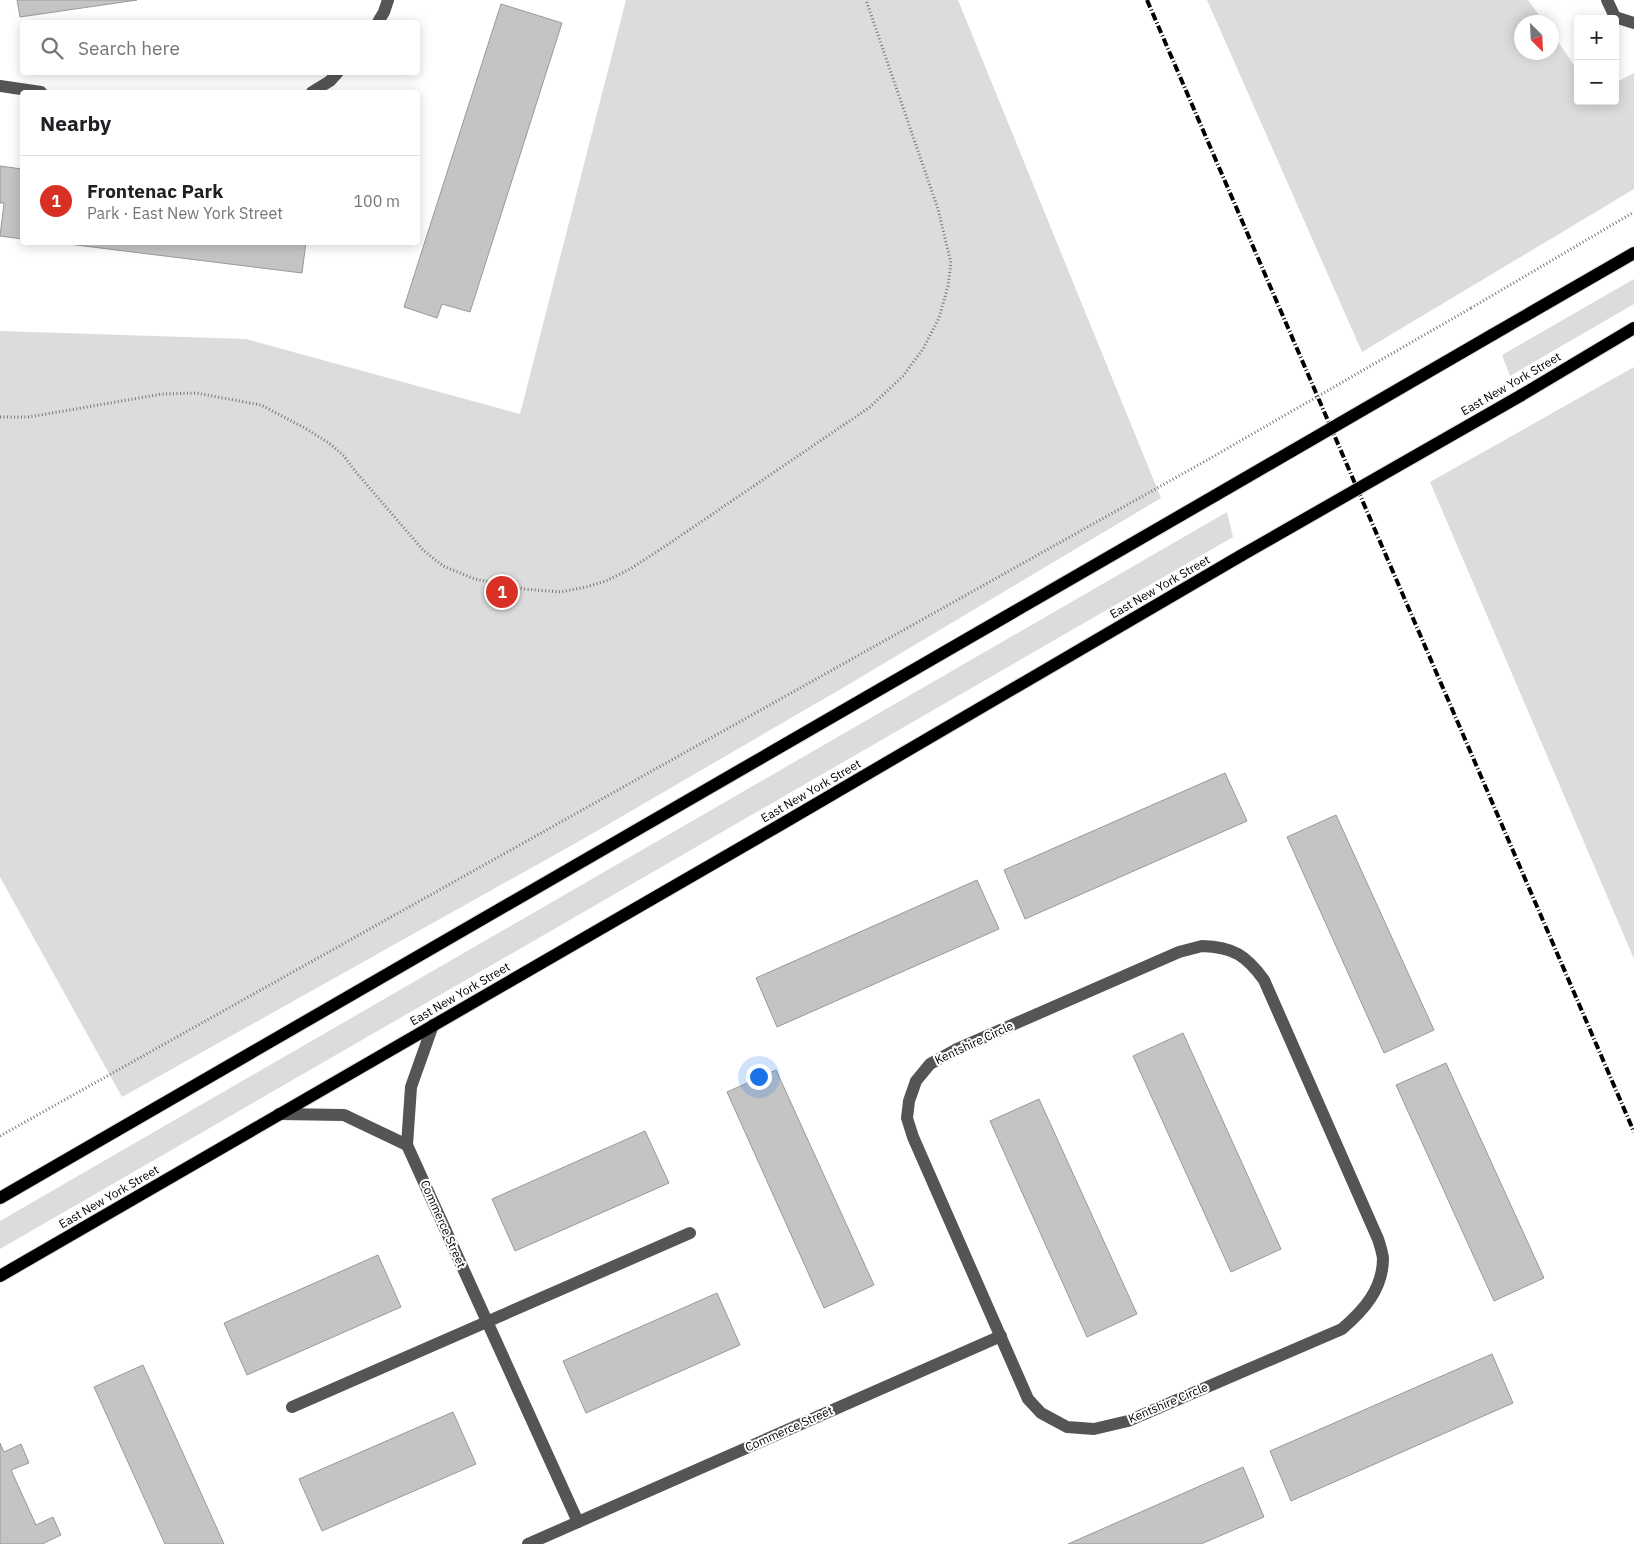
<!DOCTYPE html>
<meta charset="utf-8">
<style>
body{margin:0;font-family:"IBM Plex Sans",sans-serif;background:#f6f6f6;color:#202124}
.controls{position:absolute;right:15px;top:15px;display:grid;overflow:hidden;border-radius:5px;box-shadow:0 2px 12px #0003}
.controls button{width:45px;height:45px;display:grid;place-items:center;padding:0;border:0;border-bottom:1px solid #e0e0e0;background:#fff;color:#202124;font:25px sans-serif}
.compass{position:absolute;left:1514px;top:15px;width:45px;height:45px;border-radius:50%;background:#fff;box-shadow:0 2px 12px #0003;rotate:156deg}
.you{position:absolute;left:758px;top:1076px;width:18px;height:18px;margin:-12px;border:4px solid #fff;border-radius:50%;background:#1a73e8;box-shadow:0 0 0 8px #1a73e833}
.badge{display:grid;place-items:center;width:32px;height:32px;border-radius:50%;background:#d93025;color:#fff;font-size:16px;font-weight:700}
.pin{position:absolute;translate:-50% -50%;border:2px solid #fff;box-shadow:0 1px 5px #0006}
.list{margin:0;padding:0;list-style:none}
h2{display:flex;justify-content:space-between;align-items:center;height:65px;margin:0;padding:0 20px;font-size:21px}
h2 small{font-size:16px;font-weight:400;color:#757577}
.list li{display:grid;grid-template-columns:32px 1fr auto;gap:15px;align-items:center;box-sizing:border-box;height:90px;padding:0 20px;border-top:1px solid #e0e0e0}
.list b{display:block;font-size:19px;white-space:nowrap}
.list p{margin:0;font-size:16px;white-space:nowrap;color:#757577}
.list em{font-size:16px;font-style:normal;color:#757577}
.icon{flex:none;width:28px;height:28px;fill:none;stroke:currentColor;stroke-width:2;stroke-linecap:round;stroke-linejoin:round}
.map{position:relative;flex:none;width:1634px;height:1544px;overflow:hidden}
.search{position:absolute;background:#fff;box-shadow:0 2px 12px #0003;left:20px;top:20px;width:400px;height:55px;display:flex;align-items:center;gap:12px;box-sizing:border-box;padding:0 18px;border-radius:5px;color:#757577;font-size:19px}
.panel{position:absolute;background:#fff;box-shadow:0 2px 12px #0003;left:20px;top:90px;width:400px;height:155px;border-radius:5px}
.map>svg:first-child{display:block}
.green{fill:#dcdcdc}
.building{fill:#c4c4c4;stroke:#999}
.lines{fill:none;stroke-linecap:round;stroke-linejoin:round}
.major-casing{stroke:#dbdbdb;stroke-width:14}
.path{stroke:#777;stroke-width:3;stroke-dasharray:1 2.5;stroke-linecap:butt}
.minor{stroke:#555;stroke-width:12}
.major{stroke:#000;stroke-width:12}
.rail{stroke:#000;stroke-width:4;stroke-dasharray:8 2.5 1 2.5;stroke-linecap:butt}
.major-bridge-casing{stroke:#dbdbdb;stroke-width:14;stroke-linecap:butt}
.path-bridge{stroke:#777;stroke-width:3;stroke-dasharray:1 2.5;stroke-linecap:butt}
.major-bridge{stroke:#000;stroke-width:12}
.labels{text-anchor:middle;stroke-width:4;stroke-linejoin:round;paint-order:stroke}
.street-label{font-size:12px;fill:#000;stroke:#fff}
</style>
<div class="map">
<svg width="1634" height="1544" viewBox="0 0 1634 1544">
<rect width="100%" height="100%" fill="#fff"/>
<g class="green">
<polygon points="626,0 958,0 1161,498 846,686 583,839 122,1097 0,877 0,331 246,339 520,414"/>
<polygon points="1207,0 1528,0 1544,22 1522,22 1522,52 1552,52 1552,33 1578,71 1578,101 1615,101 1615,83 1634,73 1634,189 1362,352"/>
<polygon points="1634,279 1634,304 1510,376 1502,355"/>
<polygon points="1634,367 1634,959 1430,482"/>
<polygon points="1227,512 1233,537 0,1249 0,1221"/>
</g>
<g class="building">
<polygon points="17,0 137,0 20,17"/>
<polygon points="501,4 562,23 470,312 442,304 437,318 404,307"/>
<polygon points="0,166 22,169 22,239 0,236 4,203 0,203"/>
<polygon points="52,242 306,242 302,273"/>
<polygon points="1225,773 1247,821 1025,919 1004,870"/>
<polygon points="1336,815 1434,1030 1384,1053 1287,837"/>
<polygon points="977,880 999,929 777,1027 756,978"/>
<polygon points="1183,1033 1281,1249 1231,1272 1133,1056"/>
<polygon points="1446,1063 1544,1278 1494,1301 1396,1085"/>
<polygon points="776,1070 874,1285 824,1308 727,1092"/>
<polygon points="1039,1099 1137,1314 1087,1337 990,1121"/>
<polygon points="645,1131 669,1183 515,1251 492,1199"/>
<polygon points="378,1255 401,1307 247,1375 224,1323"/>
<polygon points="717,1293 740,1345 586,1413 563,1361"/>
<polygon points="1492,1354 1513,1403 1291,1501 1270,1451"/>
<polygon points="143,1365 224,1544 165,1544 94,1387"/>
<polygon points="453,1412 476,1464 322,1531 299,1479"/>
<polygon points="0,1443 4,1452 21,1444 29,1463 11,1470 36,1525 53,1517 61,1535 44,1543 44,1544 0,1544"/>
<polygon points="1243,1467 1264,1517 1201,1544 1068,1544"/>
</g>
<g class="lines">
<defs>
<g id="major">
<polyline points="1492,335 1634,253"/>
<polyline points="1520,396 1634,328"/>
<polyline points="0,1198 1216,495"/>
<polyline points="0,1276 780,825 1242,555"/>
</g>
</defs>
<use href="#major" class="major-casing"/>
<g class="path">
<polyline points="1471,308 1634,212"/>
<polyline points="0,417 29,417 162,394 196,393 261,405 303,427 329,443 344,456 355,471 423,550 443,566 475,579 524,589 561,592 586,587 606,581 630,569 667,545 870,407 903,376 923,349 939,318 948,286 951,263 938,209 866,0"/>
<polyline points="0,1136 1209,459"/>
</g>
<g class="minor">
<polyline points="1607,0 1615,17 1634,23"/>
<polyline points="378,22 384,12 388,0"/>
<polyline points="0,86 41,92"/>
<polyline points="312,92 330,81 338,72"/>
<path d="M1202 946C1233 947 1246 955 1264 980L1378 1239C1380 1245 1382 1252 1383 1258 1383 1289 1364 1310 1342 1329L1128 1421 1094 1429 1067 1427 1041 1413 1028 1399 913 1137 907 1118 909 1101 916 1081 930 1064 957 1049 1179 952Z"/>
<polyline points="433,1025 411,1087 407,1145 578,1522"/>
<polyline points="279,1114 344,1115 407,1145"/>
<polyline points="292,1407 690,1233"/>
<polyline points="528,1544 1001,1336"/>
</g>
<use href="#major" class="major"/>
<polyline class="rail" points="1147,0 1634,1132"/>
<defs>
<g id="major-bridge">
<polyline points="1216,495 1492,335"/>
<polyline points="1242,555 1520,396"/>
</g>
</defs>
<use href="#major-bridge" class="major-bridge-casing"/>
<polyline class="path-bridge" points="1209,459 1471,308"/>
<use href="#major-bridge" class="major-bridge"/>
</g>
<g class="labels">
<g class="street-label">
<text transform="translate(1511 384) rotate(-30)" y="4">East New York Street</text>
<text transform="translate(1160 587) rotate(-30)" y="4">East New York Street</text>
<text transform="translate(811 791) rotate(-30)" y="4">East New York Street</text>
<text transform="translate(460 994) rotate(-30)" y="4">East New York Street</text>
<text transform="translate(974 1043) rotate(-25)" y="4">Kentshire Circle</text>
<text transform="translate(109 1197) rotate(-30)" y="4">East New York Street</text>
<text transform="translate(443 1224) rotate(66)" y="4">Commerce Street</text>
<text transform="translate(1168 1403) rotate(-23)" y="4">Kentshire Circle</text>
<text transform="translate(789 1429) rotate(-24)" y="4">Commerce Street</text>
</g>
</g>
</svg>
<div class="controls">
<button>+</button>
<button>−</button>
</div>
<svg class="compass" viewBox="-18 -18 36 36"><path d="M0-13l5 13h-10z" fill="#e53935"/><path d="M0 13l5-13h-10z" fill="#757577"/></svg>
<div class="you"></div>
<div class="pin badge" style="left:502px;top:592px">1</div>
<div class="search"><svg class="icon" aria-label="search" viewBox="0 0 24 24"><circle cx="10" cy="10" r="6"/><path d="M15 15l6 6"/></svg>Search here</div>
<section class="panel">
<h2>Nearby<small></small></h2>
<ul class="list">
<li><span class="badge">1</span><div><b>Frontenac Park</b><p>Park · East New York Street</p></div><em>100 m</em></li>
</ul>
</section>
</div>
